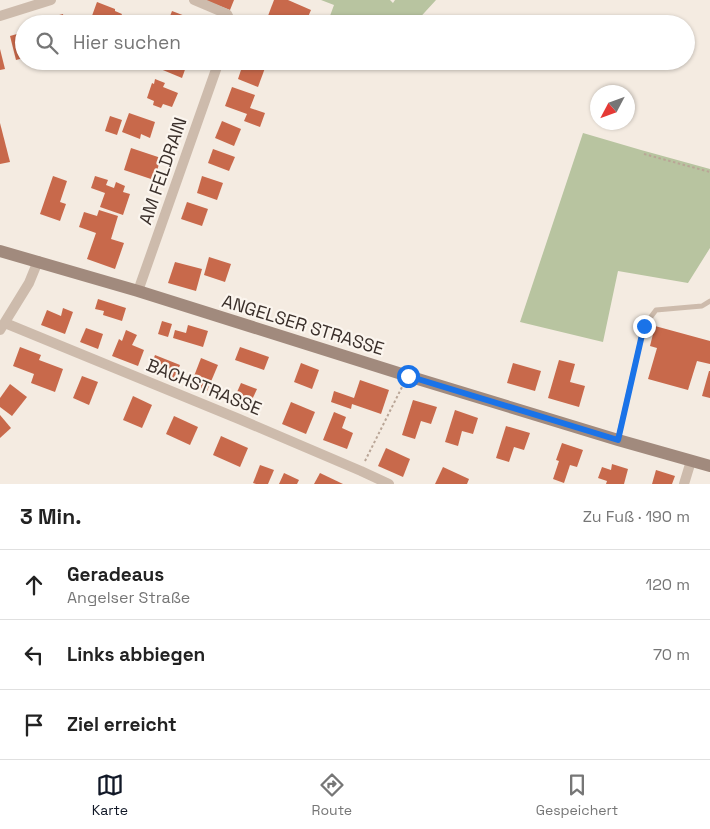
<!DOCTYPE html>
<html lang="de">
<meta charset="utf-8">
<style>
body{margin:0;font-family:"Space Grotesk",sans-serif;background:#f6f6f6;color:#222}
.compass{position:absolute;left:590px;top:85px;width:45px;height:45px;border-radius:50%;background:#fff;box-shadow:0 1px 4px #0004;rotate:229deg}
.stop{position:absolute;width:15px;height:15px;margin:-11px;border:4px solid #1a73e8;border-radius:50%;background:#fff}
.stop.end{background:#1a73e8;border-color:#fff;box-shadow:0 1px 5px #0008}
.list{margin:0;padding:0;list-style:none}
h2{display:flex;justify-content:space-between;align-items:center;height:65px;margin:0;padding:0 20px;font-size:21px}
h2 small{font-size:16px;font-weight:400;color:#767676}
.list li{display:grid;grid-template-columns:32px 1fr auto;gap:15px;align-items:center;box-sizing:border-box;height:70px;padding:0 20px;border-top:1px solid #e0e0e0}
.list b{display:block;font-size:19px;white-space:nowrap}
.list p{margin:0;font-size:16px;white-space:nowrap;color:#767676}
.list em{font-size:16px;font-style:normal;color:#767676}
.icon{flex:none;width:28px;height:28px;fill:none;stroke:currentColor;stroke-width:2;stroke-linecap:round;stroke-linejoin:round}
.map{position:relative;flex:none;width:710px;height:484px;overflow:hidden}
.search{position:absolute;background:#fff;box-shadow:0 1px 4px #0004;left:15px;right:15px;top:15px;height:55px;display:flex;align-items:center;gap:12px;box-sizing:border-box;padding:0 18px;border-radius:28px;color:#767676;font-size:19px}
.sheet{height:275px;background:#fff}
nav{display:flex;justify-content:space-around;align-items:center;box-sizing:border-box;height:70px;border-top:1px solid #e0e0e0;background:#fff;font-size:14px;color:#767676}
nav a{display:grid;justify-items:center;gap:2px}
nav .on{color:#111827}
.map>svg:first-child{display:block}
.green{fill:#b8c4a0}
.building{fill:#c8694b}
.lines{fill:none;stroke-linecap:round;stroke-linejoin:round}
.path{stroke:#b9a596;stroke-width:2;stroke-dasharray:2.5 2.5;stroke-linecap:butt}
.service{stroke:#cdbbac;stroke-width:5}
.minor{stroke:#cdbbac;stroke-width:10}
.secondary{stroke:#a18a7d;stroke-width:12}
.route{stroke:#1a73e8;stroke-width:6}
.labels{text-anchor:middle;stroke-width:4.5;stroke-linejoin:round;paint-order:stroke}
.street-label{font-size:18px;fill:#3b302b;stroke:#fbf5ee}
</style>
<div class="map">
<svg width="710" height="484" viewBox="0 0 710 484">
<rect width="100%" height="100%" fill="#f4ebe1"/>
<g class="green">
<polygon points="321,0 390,0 393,3 395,0 436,0 414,24 327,24 334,5"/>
<polygon points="583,133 641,150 710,169 710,248 688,283 618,271 603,342 520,322"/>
</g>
<g class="building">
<polygon points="204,0 234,0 230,10"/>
<polygon points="274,0 288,0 311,10 305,24 273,24 266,21"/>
<polygon points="97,2 115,9 115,11 122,14 118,24 89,24"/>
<polygon points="172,11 193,19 191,24 167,24"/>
<polygon points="63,14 65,24 46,24 44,19"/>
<polygon points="24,32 24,58 16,60 10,36"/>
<polygon points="0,49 5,69 0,70"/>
<polygon points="160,61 179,61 187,64 182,78 158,68"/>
<polygon points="244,61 265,68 258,87 238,79"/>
<polygon points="155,79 165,83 163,87 178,93 172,107 163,104 161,108 153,105 154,101 147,98 152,83 154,84"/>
<polygon points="232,87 255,95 250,108 265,113 260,127 244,121 247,114 225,106"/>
<polygon points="129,113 155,122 150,138 141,134 140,139 122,132"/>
<polygon points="110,116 122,120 117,135 105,131"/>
<polygon points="222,121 241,129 234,146 215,138"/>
<polygon points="0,123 10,162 0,164"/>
<polygon points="131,148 161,158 154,180 124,170"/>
<polygon points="213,149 235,157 229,171 208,163"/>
<polygon points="53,176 67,181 60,202 66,204 60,221 40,214"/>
<polygon points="95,176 108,180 106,185 114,188 116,182 125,186 123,192 130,194 123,215 100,207 105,193 91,188"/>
<polygon points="202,176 223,183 217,200 197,193"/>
<polygon points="187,202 208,209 202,226 181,219"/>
<polygon points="99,210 118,216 111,239 124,243 115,269 87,259 96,233 79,227 84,212 97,216"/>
<polygon points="209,257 231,264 225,282 204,275"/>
<polygon points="175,262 202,269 196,291 168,283"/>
<polygon points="98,299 126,308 122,321 103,315 104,311 95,309"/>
<polygon points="63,308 73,312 65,334 41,325 47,310 61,316"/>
<polygon points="162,321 172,324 168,337 158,334"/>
<polygon points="188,325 208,331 203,347 173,338 175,330 186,333"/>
<polygon points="655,326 710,341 710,364 697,361 688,390 648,379 657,348 650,346"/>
<polygon points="86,328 103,334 98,349 80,342"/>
<polygon points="126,330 137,335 132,345 144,350 138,366 112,356 119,339 122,341"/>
<polygon points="20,347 41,355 39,360 63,369 55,392 31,383 34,374 13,366"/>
<polygon points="240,347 269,357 264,370 235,360"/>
<polygon points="155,355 180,365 174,380 149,370"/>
<polygon points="201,358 218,365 207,391 191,384"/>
<polygon points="559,360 575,364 570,382 585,386 579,407 548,398"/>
<polygon points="301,363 319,370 312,389 294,382"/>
<polygon points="513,363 541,371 535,391 507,383"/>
<polygon points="709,371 710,371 710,398 702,396"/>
<polygon points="82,376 98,382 89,405 73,398"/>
<polygon points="360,380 389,390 381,414 352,404 351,409 331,402 334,391 354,398"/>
<polygon points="241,383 257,389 249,406 234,399"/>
<polygon points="10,384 27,397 12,416 0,407 0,398"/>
<polygon points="133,396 152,405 142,428 123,420"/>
<polygon points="413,400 437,407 431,424 421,421 415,439 402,435"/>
<polygon points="291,402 315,412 306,434 282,424"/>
<polygon points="455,410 478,418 473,434 462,431 458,446 445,442"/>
<polygon points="334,412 346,417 342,428 353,433 347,449 323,440"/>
<polygon points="0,415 11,428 0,438"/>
<polygon points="174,416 198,427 190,445 166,434"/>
<polygon points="506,426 530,433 524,450 514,447 509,462 496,458"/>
<polygon points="221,436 248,448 240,467 213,455"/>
<polygon points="562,443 583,450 577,467 570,465 564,483 553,479 559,461 556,460"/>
<polygon points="386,448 410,459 403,477 378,466"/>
<polygon points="612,464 628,469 624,484 606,484 607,481 598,478 602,467 611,470"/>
<polygon points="260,465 274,470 268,484 256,484 253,483"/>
<polygon points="443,467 469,479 467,484 435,484"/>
<polygon points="656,470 675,476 672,484 652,484"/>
<polygon points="284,473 299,480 297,484 279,484"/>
<polygon points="320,473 343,484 314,484"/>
</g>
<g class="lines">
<g class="path">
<polyline points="644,154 710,172"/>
<polyline points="365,461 402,387"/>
</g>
<polyline class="service" points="618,439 644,326 656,310 702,306 710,301"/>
<g class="minor">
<polyline points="194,0 227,14 232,24"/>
<polyline points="0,16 51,0"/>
<polyline points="138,291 219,61"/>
<polyline points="5,323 239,419 361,471 389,484"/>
<polyline points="0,330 29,283 38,261"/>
<polyline points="684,484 691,461"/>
</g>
<polyline class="secondary" points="0,251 138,291 408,376 618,440 710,466"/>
</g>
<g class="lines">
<polyline class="route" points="408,376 618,440 644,326"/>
</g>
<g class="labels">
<g class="street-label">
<text transform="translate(163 171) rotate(-71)" y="6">AM FELDRAIN</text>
<text transform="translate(303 325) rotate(17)" y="6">ANGELSER STRASSE</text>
<text transform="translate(204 387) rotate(22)" y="6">BACHSTRASSE</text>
</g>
</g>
</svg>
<svg class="compass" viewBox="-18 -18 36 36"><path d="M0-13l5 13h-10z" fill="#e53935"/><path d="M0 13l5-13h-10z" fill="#767676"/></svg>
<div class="stop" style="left:408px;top:376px"></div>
<div class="stop end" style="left:644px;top:326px"></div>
<div class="search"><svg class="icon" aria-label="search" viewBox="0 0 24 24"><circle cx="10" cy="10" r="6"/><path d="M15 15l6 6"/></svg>Hier suchen</div>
</div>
<section class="sheet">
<h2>3 Min.<small>Zu Fuß · 190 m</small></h2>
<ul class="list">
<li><svg class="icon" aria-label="ahead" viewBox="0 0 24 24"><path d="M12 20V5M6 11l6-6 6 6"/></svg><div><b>Geradeaus</b><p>Angelser Straße</p></div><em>120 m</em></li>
<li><svg class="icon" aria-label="left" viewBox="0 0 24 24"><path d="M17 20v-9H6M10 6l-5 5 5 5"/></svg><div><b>Links abbiegen</b></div><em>70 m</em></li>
<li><svg class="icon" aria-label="arrive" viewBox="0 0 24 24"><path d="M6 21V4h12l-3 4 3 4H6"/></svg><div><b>Ziel erreicht</b></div></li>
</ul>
</section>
<nav>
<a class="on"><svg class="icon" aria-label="map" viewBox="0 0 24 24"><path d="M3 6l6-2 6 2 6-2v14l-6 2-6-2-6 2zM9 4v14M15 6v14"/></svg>Karte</a>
<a><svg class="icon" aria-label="directions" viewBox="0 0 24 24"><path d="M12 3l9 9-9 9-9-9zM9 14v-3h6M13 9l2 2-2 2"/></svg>Route</a>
<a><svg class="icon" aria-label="saved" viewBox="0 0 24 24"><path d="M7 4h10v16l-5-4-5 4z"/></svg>Gespeichert</a>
</nav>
